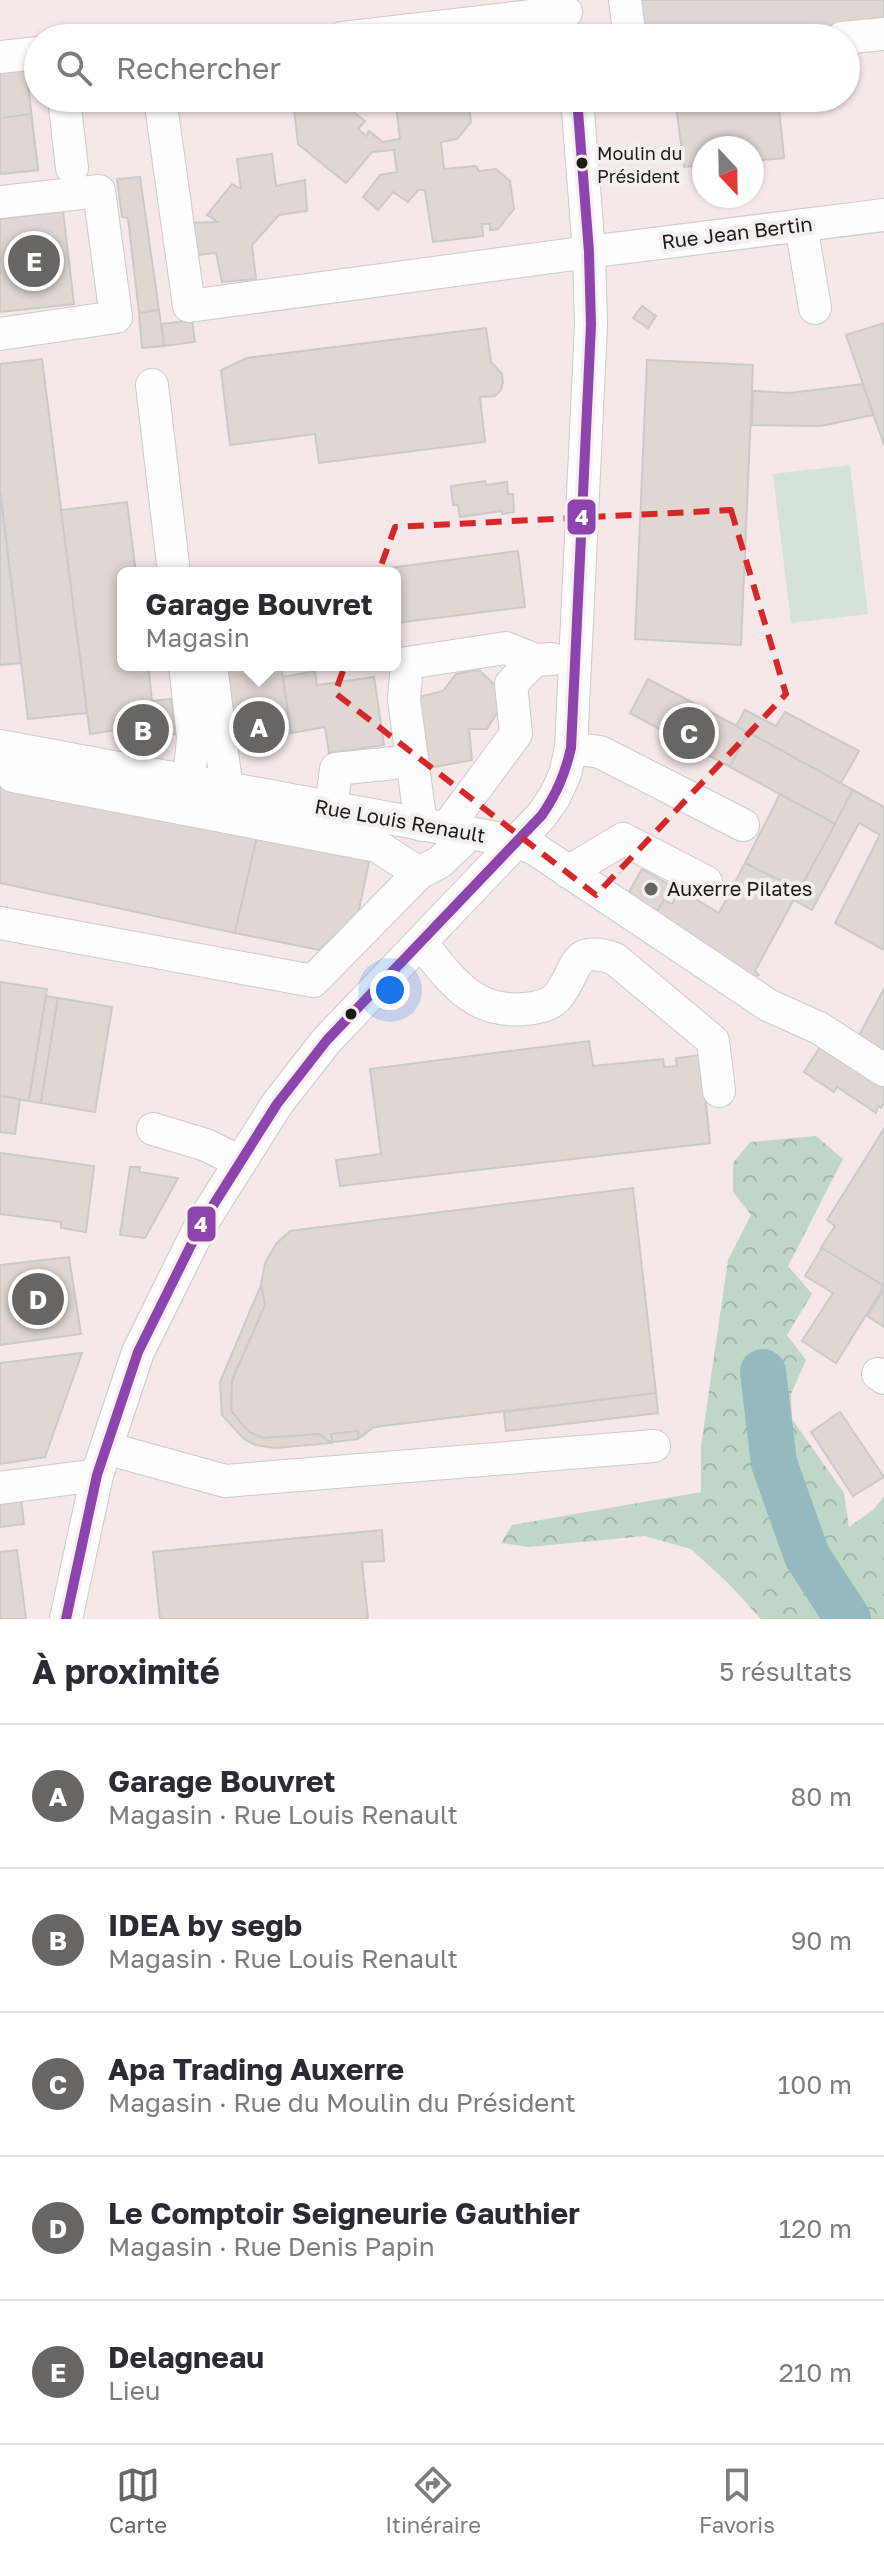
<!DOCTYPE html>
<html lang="fr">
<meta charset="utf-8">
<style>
body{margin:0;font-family:"Golos Text",sans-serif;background:#f2f2f3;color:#2b2b33}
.compass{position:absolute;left:692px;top:136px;width:72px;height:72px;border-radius:50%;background:#fff;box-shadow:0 2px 6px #0004;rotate:158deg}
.you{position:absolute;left:390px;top:990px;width:28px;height:28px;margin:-20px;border:6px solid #fff;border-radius:50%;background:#1a73e8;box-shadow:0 0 0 12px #1a73e833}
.badge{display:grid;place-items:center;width:52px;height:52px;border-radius:50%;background:#676665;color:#fff;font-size:26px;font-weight:700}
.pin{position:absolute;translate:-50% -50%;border:4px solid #fff;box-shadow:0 2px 8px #0006}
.popup{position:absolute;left:117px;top:567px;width:284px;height:104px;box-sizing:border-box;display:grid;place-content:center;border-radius:12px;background:#fff;filter:drop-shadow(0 2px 6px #0005);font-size:26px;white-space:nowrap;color:#7c7c81}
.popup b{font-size:30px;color:#2b2b33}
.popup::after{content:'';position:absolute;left:50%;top:100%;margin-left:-16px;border:16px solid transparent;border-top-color:#fff}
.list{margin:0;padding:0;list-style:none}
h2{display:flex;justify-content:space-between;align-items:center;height:104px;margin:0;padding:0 32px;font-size:34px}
h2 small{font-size:26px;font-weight:400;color:#7c7c81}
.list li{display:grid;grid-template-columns:52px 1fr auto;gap:24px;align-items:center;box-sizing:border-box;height:144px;padding:0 32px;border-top:2px solid #e1e1e2}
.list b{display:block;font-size:30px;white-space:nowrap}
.list p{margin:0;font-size:26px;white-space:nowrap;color:#7c7c81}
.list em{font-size:26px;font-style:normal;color:#7c7c81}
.icon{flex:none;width:44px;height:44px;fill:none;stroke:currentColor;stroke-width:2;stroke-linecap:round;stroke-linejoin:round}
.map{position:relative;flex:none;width:884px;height:1619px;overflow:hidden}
.search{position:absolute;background:#fff;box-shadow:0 2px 6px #0004;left:24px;right:24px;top:24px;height:88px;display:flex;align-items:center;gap:20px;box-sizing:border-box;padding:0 28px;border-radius:44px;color:#7c7c81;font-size:30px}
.sheet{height:824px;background:#fff}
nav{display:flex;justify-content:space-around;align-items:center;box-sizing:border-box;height:112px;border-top:2px solid #e1e1e2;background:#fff;font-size:22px;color:#7c7c81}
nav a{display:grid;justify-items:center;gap:4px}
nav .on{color:#676665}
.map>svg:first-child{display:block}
.industrial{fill:#f6e7e9;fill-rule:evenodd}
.forest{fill:url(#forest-crowns)}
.garden{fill:#d4e2d8}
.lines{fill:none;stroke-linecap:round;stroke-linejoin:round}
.river{stroke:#94b9bf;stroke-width:46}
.building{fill:#e0d7d3;stroke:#cbcaca;stroke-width:2}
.minor-casing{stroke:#cccbcb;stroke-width:34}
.minor{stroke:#fdfdfd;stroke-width:32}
.bus-1-casing{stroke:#f3f0ef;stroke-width:16}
.bus-1{stroke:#8e44ad;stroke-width:10}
.marked{fill:none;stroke:#d62828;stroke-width:6;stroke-dasharray:16 10;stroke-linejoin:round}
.bus-dot{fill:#1c1b1a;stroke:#f3f0ef;stroke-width:3}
.poi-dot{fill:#676665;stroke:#f3f0ef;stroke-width:3}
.labels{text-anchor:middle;stroke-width:8;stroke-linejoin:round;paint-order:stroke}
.bus-label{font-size:18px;fill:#1c1b1a;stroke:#f3f0ef;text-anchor:start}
.street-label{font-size:20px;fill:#1c1b1a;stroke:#f3f0ef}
.poi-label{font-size:20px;fill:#1c1b1a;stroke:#f3f0ef;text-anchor:start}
.line-badge{stroke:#f3f0ef;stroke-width:3}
.badge-label{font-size:22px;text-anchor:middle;font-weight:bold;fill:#fff}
</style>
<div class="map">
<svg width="884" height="1619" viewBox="0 0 884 1619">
<defs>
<pattern id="forest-crowns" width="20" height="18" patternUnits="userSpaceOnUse" patternTransform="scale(2)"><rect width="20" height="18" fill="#c0d6c7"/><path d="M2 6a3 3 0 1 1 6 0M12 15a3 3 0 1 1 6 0" fill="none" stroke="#a4b7aa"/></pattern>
</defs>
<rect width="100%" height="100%" fill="#f2f1f0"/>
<path class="industrial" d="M0 0H884V1591L861 1619H0ZM38 38H846V98H38ZM704 148H752V196H704ZM123 573H395V665H123Z"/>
<polygon class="forest" points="816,1136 843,1159 788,1266 812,1294 787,1335 806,1360 791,1394 792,1419 844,1493 849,1527 873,1510 884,1497 884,1619 761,1619 729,1584 691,1549 645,1536 528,1547 501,1543 512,1525 701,1492 701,1446 728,1260 751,1215 733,1192 733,1163 750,1142"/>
<polygon class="garden" points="850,465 868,614 791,623 773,474"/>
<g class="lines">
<polyline class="river" points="763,1372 774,1463 807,1556 848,1619"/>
</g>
<g class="building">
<polygon points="638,0 884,0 884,26 741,38 641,38"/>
<polygon points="26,66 38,170 0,174 0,69"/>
<polygon points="335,98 365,121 358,129 366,136 369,131 383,142 400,139 395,98 492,98 492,104 469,108 471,122 457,139 441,142 444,169 476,166 479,171 496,169 510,181 514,209 498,229 490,230 490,224 482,224 483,236 433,242 425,190 418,190 408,202 393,192 378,210 363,197 380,175 397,172 394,150 372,152 346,183 298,144 293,98"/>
<polygon points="675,98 778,98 784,158 752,161 752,148 704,148 704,165 684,167"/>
<polygon points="31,114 38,170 0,174 0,118"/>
<polygon points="272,154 276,186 305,180 307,211 279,215 252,245 256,279 222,282 216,253 190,256 184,223 218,222 207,215 232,184 241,189 237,159"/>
<polygon points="140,177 159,310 139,313 128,218 122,217 117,179"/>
<polygon points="63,211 74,304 0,312 0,219"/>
<polygon points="642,306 656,316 648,328 633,318"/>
<polygon points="159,310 164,346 142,348 139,313"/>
<polygon points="192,320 195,342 164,346 162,324"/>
<polygon points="884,323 884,445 846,335"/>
<polygon points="486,328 491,362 502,374 503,382 501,390 495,396 480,397 485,442 319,463 315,434 230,445 221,370 247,358"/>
<polygon points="42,359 87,713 28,719 0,490 0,364"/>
<polygon points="647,360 753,365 741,645 635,639"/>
<polygon points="863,384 873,415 821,426 752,425 753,391 789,393"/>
<polygon points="485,481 486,485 507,482 508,494 513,494 514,512 502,514 502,511 460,517 458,505 453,505 451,486"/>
<polygon points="0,490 21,663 0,665"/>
<polygon points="127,502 136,573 123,573 123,665 148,665 152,701 171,699 176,734 124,741 122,729 90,734 61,510"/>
<polygon points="518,551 525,607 395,623 395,573 351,573"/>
<polygon points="225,665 281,665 291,733 234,738"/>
<polygon points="479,670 499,689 500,708 487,729 469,729 472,760 429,768 415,698 443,691 456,674"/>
<polygon points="315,671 317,685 374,677 384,745 329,753 325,727 291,733 283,677"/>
<polygon points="648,679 748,732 730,767 630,713"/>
<polygon points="745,710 776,726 785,712 859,751 841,783 736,726"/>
<polygon points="748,732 853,790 835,824 730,767"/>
<polygon points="0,783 257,836 235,933 0,883"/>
<polygon points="853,790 884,807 884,950 835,923 880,835 859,823 812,910 794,900"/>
<polygon points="780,794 835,824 799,890 745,863"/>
<polygon points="257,836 370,857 358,914 319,950 235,933"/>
<polygon points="745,863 799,890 755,971 759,975 753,977 654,917 664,900 672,904 680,890 719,913"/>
<polygon points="642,869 672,886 654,917 625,899"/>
<polygon points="0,982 47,989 29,1101 0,1096"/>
<polygon points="884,989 884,1051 858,1037"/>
<polygon points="46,996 58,998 41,1103 29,1101"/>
<polygon points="58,998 112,1007 95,1112 41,1103"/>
<polygon points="589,1041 593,1066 663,1059 664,1067 677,1066 676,1058 701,1055 710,1143 340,1186 336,1160 381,1154 370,1069"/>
<polygon points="824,1041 884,1080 884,1102 881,1108 878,1106 876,1113 837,1087 834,1092 804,1072"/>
<polygon points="0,1096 20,1099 15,1134 0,1132"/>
<polygon points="884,1129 884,1286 821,1248 835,1226 827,1220"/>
<polygon points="0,1153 94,1166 86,1232 61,1228 61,1222 0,1214"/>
<polygon points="130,1167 140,1167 139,1172 178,1178 145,1238 120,1235"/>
<polygon points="633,1188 656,1393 374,1427 358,1439 358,1431 331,1434 333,1442 331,1443 319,1434 264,1438 249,1432 231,1411 232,1380 265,1305 261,1285 265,1263 276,1244 290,1231"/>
<polygon points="822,1248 884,1286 836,1363 802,1341 833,1293 805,1276"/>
<polygon points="69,1257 81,1334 0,1345 0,1265"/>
<polygon points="261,1285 265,1305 232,1380 231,1411 249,1432 264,1438 319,1434 331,1443 275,1448 255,1445 244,1439 222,1415 220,1382"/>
<polygon points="884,1290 884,1327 867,1316"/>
<polygon points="82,1353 45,1457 0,1464 0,1363"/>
<polygon points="656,1393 658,1413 506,1431 504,1412"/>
<polygon points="840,1412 884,1477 853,1496 811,1432"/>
<polygon points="358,1431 358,1439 333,1442 331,1434"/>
<polygon points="20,1491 24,1524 0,1527 0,1493"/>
<polygon points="382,1530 384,1561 362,1562 368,1619 160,1619 153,1552"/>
<polygon points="17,1550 26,1619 0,1619 0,1552"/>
</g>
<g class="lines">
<defs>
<g id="minor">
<polyline points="625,0 630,38"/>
<polyline points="342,38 566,12"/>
<polyline points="842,38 884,34"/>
<polyline points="0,57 38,53"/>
<polyline points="64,98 72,168"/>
<polyline points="160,98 189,306 604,250 884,215"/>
<polyline points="0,202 99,191 116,317 0,334"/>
<polyline points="801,225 815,308"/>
<polyline points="152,385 174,573"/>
<polyline points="185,665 193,737 189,782"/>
<polyline points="211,665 225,775 222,788"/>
<polyline points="0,746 518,842 535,849 768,1005 819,1028 884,1070"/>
<polyline points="571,748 600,752 743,825"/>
<polyline points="15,749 13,776 377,846 419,873"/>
<polyline points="331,809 336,769 394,763"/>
<polyline points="421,825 404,700 407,663 506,648 535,660"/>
<polyline points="445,830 516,734 511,684 535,660 552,659"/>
<polyline points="568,872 623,839 706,882"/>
<polyline points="0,923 313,981 419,873 440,862 469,834"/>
<path d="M421 943C451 979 472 1014 525 1009 536 1008 550 1006 558 996 579 971 570 943 615 959L713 1041 719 1091"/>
<polyline points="153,1129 206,1145 240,1162"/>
<polyline points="878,1374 884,1378"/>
<polyline points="106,1448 225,1481 654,1446"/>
<polyline points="0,1488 97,1475"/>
<polyline points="66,1619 97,1475 138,1352 202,1223 277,1104 327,1040 542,815 555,796 565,774 571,748 591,325 589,252 577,98"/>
</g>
</defs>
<use href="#minor" class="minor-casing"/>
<use href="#minor" class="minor"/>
<defs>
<path id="bus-1" d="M66 1619 97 1475 138 1352 202 1223 277 1104 327 1040 542 815C557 793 565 774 571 748L591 325 589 252 577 98"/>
</defs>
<use href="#bus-1" class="bus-1-casing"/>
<use href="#bus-1" class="bus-1"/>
</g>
<path class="marked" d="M731 510 786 694 596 895 335 693 395 527Z"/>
<g class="bus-dot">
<circle cx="582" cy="163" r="7"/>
<circle cx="351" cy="1014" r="7"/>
</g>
<circle class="poi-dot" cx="651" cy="889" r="8"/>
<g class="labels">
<g class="bus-label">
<text x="597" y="160">Moulin du<tspan x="597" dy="23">Président</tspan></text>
</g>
<g class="street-label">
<text transform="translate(737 233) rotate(-7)" y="7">Rue Jean Bertin</text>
<text transform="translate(400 821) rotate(10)" y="7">Rue Louis Renault</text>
</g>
<g class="poi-label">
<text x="667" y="896">Auxerre Pilates</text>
</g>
</g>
<g class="line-badge">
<rect x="566" y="498" width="31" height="38" rx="8" fill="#8e44ad"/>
<rect x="186" y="1205" width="31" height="38" rx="8" fill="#8e44ad"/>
</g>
<g class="badge-label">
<text x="582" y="525">4</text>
<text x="201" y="1232">4</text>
</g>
</svg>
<svg class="compass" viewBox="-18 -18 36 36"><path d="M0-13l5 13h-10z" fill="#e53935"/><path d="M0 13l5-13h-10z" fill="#7c7c81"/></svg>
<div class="you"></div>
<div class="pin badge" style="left:259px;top:727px">A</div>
<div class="popup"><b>Garage Bouvret</b>Magasin</div>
<div class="pin badge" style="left:143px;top:730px">B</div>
<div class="pin badge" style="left:689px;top:733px">C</div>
<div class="pin badge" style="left:38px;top:1299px">D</div>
<div class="pin badge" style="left:34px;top:261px">E</div>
<div class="search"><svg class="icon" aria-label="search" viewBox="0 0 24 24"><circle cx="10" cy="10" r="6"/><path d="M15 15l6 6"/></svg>Rechercher</div>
</div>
<section class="sheet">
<h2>À proximité<small>5 résultats</small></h2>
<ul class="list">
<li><span class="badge">A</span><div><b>Garage Bouvret</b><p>Magasin · Rue Louis Renault</p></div><em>80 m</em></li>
<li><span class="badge">B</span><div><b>IDEA by segb</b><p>Magasin · Rue Louis Renault</p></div><em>90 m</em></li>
<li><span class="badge">C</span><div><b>Apa Trading Auxerre</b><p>Magasin · Rue du Moulin du Président</p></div><em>100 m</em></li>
<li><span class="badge">D</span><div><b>Le Comptoir Seigneurie Gauthier</b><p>Magasin · Rue Denis Papin</p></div><em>120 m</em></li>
<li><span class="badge">E</span><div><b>Delagneau</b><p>Lieu</p></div><em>210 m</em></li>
</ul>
</section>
<nav>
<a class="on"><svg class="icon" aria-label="map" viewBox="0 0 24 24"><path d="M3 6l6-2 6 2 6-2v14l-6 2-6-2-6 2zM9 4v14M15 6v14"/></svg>Carte</a>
<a><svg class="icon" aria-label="directions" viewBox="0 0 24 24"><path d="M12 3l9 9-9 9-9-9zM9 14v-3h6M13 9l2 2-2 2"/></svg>Itinéraire</a>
<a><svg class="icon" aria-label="saved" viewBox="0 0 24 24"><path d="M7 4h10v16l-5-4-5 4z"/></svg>Favoris</a>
</nav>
